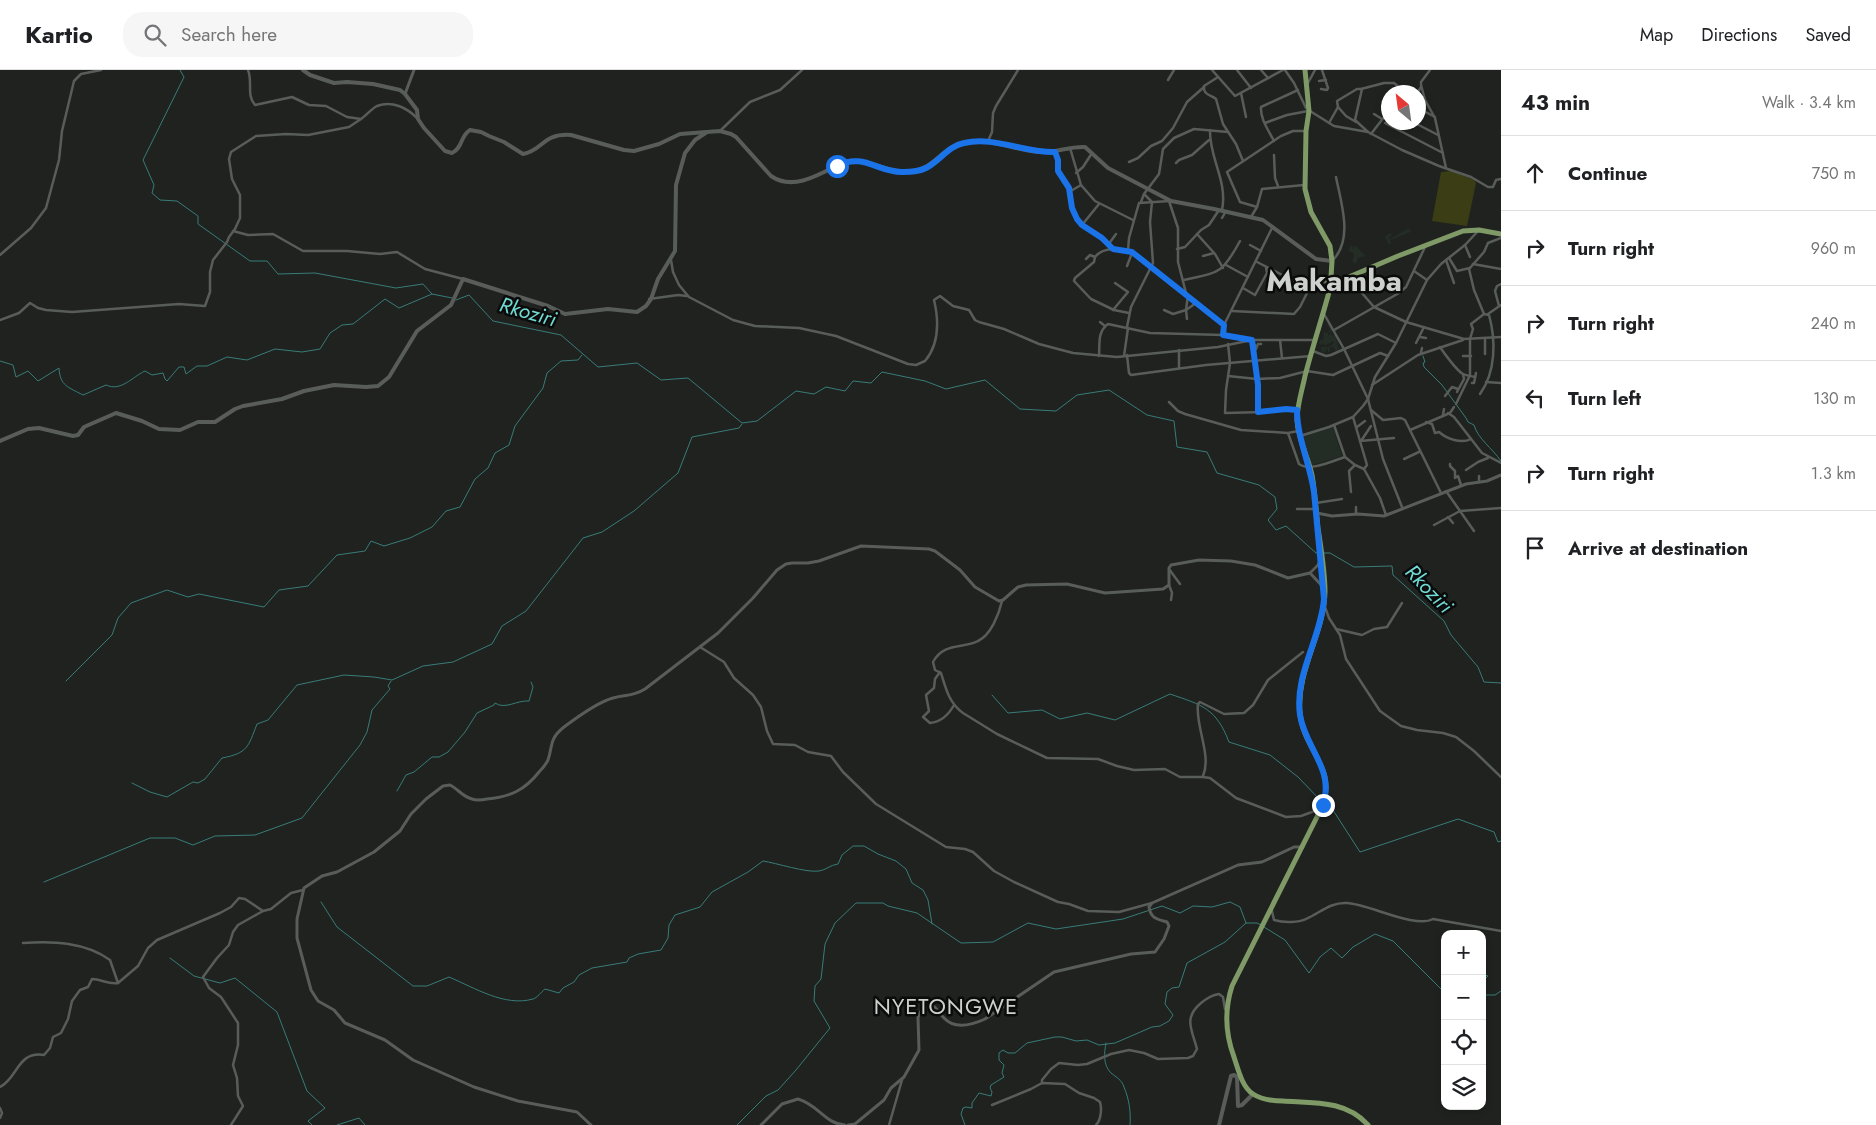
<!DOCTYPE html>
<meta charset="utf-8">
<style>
body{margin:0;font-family:Jost,sans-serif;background:#f6f6f6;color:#202124}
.controls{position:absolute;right:15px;bottom:15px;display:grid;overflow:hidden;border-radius:10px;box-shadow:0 2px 8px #0003}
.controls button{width:45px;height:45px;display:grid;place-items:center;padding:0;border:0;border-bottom:1px solid #e0e0e0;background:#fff;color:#202124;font:25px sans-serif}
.compass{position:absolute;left:1381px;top:15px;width:45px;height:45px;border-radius:50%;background:#fff;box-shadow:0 2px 8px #0003;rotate:331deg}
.stop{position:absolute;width:15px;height:15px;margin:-11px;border:4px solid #1a73e8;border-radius:50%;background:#fff}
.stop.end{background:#1a73e8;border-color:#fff;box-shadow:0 1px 5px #0008}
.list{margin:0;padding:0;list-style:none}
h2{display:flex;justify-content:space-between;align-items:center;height:65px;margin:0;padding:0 20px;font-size:21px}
h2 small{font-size:16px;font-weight:400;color:#757577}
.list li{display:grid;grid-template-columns:32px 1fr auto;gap:15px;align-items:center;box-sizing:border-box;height:75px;padding:0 20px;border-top:1px solid #e0e0e0}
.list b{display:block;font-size:19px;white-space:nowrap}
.list em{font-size:16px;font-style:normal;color:#757577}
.icon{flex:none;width:28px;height:28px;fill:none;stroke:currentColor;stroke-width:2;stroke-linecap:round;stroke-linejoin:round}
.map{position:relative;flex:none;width:1501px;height:1055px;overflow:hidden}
header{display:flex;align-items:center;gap:30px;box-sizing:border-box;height:70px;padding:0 25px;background:#fff;border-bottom:1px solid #e0e0e0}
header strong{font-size:24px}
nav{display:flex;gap:28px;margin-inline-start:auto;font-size:18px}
.search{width:350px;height:45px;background:#f6f6f6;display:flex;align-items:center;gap:12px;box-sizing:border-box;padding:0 18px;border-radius:20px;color:#757577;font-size:19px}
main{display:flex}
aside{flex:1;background:#fff}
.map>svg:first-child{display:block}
.built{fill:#232c25}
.green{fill:#3b3d15}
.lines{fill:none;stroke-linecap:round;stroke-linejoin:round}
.stream{stroke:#387c78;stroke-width:1}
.minor{stroke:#595d5a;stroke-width:2.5}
.tertiary{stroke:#595d5a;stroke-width:3}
.secondary{stroke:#595d5a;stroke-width:4}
.primary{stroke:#7f9a67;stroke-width:5}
.route{stroke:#1a73e8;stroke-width:6}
.labels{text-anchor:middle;stroke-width:5;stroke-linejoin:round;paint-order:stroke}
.water-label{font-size:21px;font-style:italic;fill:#70dbd4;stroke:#0a0b0a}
.quarter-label{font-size:22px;letter-spacing:1px;fill:#ccd1cd;stroke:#0a0b0a}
.town-label{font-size:30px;font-weight:bold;fill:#ccd1cd;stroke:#0a0b0a}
</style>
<header>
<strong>Kartio</strong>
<div class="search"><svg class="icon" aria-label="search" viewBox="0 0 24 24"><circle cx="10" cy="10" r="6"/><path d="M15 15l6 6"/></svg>Search here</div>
<nav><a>Map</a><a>Directions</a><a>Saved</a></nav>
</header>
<main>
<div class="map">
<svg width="1501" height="1055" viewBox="0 0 1501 1055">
<rect width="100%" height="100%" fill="#1f221f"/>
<g class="built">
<polygon points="1409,158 1411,162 1390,170 1391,173 1389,175 1385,167 1386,166 1391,163 1392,166 1389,167 1390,169"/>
<polygon points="1351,175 1353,176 1352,180 1355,175 1366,186 1358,188 1356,194 1352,192 1354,186 1353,183 1348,181"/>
<polygon points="1330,254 1333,261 1328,263 1328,266 1331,263 1333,266 1335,264 1339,279 1336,281 1333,277 1330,277 1330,282 1328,282 1327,278 1325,283 1321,281 1321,277 1329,277 1334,273 1333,271 1329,274 1328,273 1326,276 1323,273 1322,275 1319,274 1320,270 1323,270 1324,262 1328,263 1330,259 1328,256"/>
<polygon points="1333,357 1342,386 1310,396 1301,366"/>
</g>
<polygon class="green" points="1451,101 1474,110 1476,113 1467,156 1432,151 1441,102"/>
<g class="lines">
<g class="stream">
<polyline points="180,0 184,7 143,90 154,115 152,123 160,130 177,131 198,146 198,154 250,191 267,191 278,204 315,203 396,218 423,214 432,224"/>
<polyline points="456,230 469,225 493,251 561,265 598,297 637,293 661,310 688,308 742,353 757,351 796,321 814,324 826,317 845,321 853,311 871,313 882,302 925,311 946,319 985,310 1020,339 1056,341 1077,325 1109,320 1147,345 1174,351 1177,377 1207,382 1217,403 1259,415 1275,427 1277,439 1268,450 1276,460 1286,456 1316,483 1319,483"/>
<path d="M1423 286 1425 292 1423 293 1424 297 1442 315 1466 348 1468 352 1474 355C1478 369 1492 378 1501 391"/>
<path d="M0 291 13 295 16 307 28 301 38 311 59 298C60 316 68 317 83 325L106 315C121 322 132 307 145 301L152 305 163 303 165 309 167 311 179 297H184L186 304 197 296H207L227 287 247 290 275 279 302 282 320 279 330 263 342 255 353 254 385 229 399 238 432 224 452 228"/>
<polyline points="1323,483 1330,483 1354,497 1392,496 1393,505 1444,551 1451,565 1478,597 1484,612 1501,613"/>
<polyline points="66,611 112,565 118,548 131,533 167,520 188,527 199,524 264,537 279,520 308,516 337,485 365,481 371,471 384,476 410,468 432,457 446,441 460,437 475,409 488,398 495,383 509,375 515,356 543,318 547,303 561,291 578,290 582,285"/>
<path d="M992 625 1008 643 1042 640 1060 649 1087 643 1115 650 1170 624C1202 635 1216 638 1229 672L1270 685 1298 707 1322 732"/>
<path d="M132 713 150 722 167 727 193 712 198 713 205 709 222 688C248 683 248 677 257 654L268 650 297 615 344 605 374 607 392 610 423 596 453 592 492 574 502 556 526 541 583 468 602 462 634 441 678 403 692 367 739 358 742 354"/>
<path d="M397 721 406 705 414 702 432 687H439L448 682 465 662 477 643 494 635 495 633C505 640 517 630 529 631L533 617 531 612"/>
<polyline points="1325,734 1331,737 1360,782 1458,749 1494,762 1498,772 1501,771"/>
<polyline points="44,812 150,768 175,768 193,775 215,766 255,765 302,748 360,675 367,662 372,640 390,619 388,616 391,611"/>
<path d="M321 832 337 857 413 916H427L449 907C475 918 505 937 533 929 537 928 541 922 545 919L559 923 563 918 574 912 579 905 592 898 627 892 629 888 638 884 661 880 668 868 669 855 675 845 700 837 712 822 748 802 763 791C776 793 807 803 819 801 826 800 830 795 838 794L842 785 853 776H864L878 784 896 791 906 799 912 813 923 820 928 830 932 854"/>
<polyline points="1264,857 1285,870 1309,903 1320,887 1331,878 1342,888 1353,877 1375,864 1393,871 1443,921 1445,919"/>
<polyline points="170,888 194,906 220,913 235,908 277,942 307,1021 325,1038 308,1051 312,1055"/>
<polyline points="1482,904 1488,906 1482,912"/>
<polyline points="1482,925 1495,925 1501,921"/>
<path d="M1106 973C1104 983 1103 995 1111 1003 1116 1007 1122 1010 1124 1017 1129 1029 1131 1041 1130 1055"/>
<polyline points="337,1055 359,1048 365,1055"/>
<polyline points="737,1055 766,1026 778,1020 796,1000 830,958 814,931 815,916 821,909 825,874 835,853 856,833 883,833 888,836 917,843 961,873 993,872 1028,853 1056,859 1123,849 1162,836 1180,843 1193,836 1212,837 1230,832 1240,837 1246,853"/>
<polyline points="965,1055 961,1044 963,1038 966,1037 972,1038 972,1033 979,1023 991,1026 992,1022 990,1018 991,1015 1004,1007 1002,1003 1004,995 999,990 999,983 1003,980 1008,983 1015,983 1027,973 1055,967 1062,967 1076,971 1087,970 1099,975 1115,973 1152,957 1160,956 1169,951 1173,945 1165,934 1167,922 1172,918 1179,917 1187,893 1225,872 1246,853 1257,853 1261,855"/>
</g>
<g class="minor">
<path d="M248 0C253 12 246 25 255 35L292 27 309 35 326 36 347 47 361 49C367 45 371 39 377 36 392 30 407 38 417 48"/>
<polyline points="1212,0 1235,26 1283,0"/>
<polyline points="1237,0 1251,18"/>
<polyline points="1261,0 1268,8"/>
<polyline points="1285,0 1294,13 1306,38"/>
<polyline points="1430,0 1421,12 1421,15 1425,30 1435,48 1446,98"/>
<path d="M1218 7 1204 16C1203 25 1211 25 1216 29L1223 54 1236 74 1243 91"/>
<polyline points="1168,10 1174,0"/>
<polyline points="1319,11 1326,10"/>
<polyline points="1308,13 1315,0"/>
<polyline points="1321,19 1327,20 1328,18 1322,0"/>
<polyline points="1361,19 1384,13 1394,13 1405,22"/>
<polyline points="1418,22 1421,17"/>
<polyline points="1241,23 1246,47"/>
<polyline points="1338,37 1346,46 1356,52"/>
<polyline points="1418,38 1435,47"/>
<polyline points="1310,41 1334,56 1368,62 1402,80 1439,96 1471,107 1488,117 1493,117 1496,110 1501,109"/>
<polyline points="1374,44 1382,49"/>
<polyline points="1413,52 1438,65"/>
<polyline points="1265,53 1287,45 1308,41"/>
<polyline points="1329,53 1338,37 1337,31 1357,19 1362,19 1355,50 1368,62"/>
<polyline points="1385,53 1443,83"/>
<polyline points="721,60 750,32 780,20 802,0"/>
<path d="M1210 60C1209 88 1228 111 1222 140"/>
<polyline points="1371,64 1388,42"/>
<polyline points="988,71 992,62 993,43 996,36 1018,0"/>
<path d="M1274 71C1269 61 1260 49 1261 37L1298 20"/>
<polyline points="1070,78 1081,115"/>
<polyline points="1055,81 1058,90 1058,100 1069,118 1071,135 1077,149 1113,179"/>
<polyline points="1274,85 1275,108 1278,116"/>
<polyline points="1129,92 1138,88 1151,76 1162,71 1173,58 1187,32 1204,17"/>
<polyline points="1176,93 1179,90 1192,85 1209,70"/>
<polyline points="1076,103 1083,97 1092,83"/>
<polyline points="1069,122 1081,115 1095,131 1133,150"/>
<polyline points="1169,131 1178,158 1178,192 1186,223"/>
<polyline points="1141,132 1144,124"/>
<polyline points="1257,137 1240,132 1227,102 1281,66 1293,61 1306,61"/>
<polyline points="1251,147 1257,137 1262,119 1304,115"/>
<polyline points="1222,148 1226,141"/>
<polyline points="1082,155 1099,134"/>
<polyline points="233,161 248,165 273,164 303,181 347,181 380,184 397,182 425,199 463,209"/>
<polyline points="1197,164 1215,184 1223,198"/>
<polyline points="1108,175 1116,164"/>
<polyline points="1250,175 1261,181"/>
<polyline points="1465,175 1470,187"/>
<polyline points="1177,179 1185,177 1201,160 1209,155 1219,140"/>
<polyline points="1128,181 1129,168 1139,133 1170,131"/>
<polyline points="0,185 31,158 46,138 59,90 62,61 74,11 81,4 101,0"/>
<polyline points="1203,186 1214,183"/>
<polyline points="1449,188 1457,201 1470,198"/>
<polyline points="1086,189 1090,185 1095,187"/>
<path d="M671 190 673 202 679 215 689 227 733 250 755 256 799 258 836 266 908 294 916 295 925 291C940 273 939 251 934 230L940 226 953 236 969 240 975 250 979 252 1004 259 1039 274 1073 283 1117 287 1218 277 1252 270H1316"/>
<polyline points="1446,190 1454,213"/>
<path d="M1332 191C1354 170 1341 133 1336 107"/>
<polyline points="1257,192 1294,211 1312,213 1328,212"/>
<polyline points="1473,194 1501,199"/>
<polyline points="1226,195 1248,207"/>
<polyline points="1127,196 1132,183"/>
<polyline points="1414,201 1427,210"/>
<polyline points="1349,208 1374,237 1406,252 1464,269 1501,267"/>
<path d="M1184 210C1220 202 1222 204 1240 171"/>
<polyline points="1243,218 1255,225 1267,203 1266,197"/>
<polyline points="1188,225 1186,240 1196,233"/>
<polyline points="649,229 678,225 687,226"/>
<polyline points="1499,236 1495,221 1497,216 1501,214"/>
<polyline points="1113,240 1128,222 1115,213"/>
<polyline points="1164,240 1173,244 1186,240 1187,249"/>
<polyline points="1232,241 1294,244 1300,237 1312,213"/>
<path d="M1129 243 1114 240 1091 229 1074 211 1075 208 1094 192 1095 187C1104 176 1118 179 1131 182L1224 255"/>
<polyline points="1324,244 1344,279 1368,329 1383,389 1402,437"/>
<polyline points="1484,244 1474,220 1469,199 1484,182 1488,173 1501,168"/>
<polyline points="1488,244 1501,235"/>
<polyline points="0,250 19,243 30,233 38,238 46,240 72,242 179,234 205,236 210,222 210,202 213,190 227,172 229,167 235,159 240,148 240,125 232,109 229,89 231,82 256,66 286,64 308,65 349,57 361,49"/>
<polyline points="1100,252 1105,256"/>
<polyline points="1127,257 1131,237 1153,193 1150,152 1152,132 1144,124 1159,104 1163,79 1174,68 1194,59 1228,62"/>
<polyline points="1334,260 1399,223 1406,217 1425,177"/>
<polyline points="1223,265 1224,255 1272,158"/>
<polyline points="1420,267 1426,268"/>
<polyline points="1485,268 1485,284"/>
<polyline points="1280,270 1282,288"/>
<polyline points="1416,273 1424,257"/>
<polyline points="1228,274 1230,293 1226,320 1225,343 1264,342 1286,339 1297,340"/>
<polyline points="1255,275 1256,279 1258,274 1261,274"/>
<path d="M1440 277C1444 283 1457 301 1463 304 1467 306 1472 306 1475 307"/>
<polyline points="1179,280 1179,298"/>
<polyline points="1313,281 1326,286 1331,285 1378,264 1396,273"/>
<polyline points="1421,283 1422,278"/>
<polyline points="1127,285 1129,303 1131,305 1206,295 1311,286"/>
<path d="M1099 286C1100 274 1097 262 1108 254L1150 263 1223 265 1252 270 1258 315V342"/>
<polyline points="1124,286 1128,258"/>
<polyline points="1463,286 1471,286"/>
<polyline points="1228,306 1257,309 1280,308 1307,301 1333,305 1380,283 1388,286"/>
<polyline points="1486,312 1501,313"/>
<polyline points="1472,313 1474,313 1476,303"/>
<polyline points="1372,315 1418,285 1463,270"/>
<polyline points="1457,322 1464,309 1463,304"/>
<polyline points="1445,326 1452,317 1458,319"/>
<polyline points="1169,332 1178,341 1185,344 1241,360 1288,363 1298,361"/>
<path d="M1456 334 1470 305V269L1473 259 1471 254 1484 244 1489 245C1496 270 1496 302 1480 324"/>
<polyline points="1371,340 1383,350 1401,348 1405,350 1441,423"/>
<polyline points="1448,343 1454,347 1482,383 1501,393"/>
<polyline points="1443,345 1444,339"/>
<polyline points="1353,347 1367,395 1364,399 1380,428 1386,445"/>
<path d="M1426 352 1432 354 1435 363 1439 362C1447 369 1461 374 1471 369"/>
<polyline points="1357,357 1365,351"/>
<polyline points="1410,360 1450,343 1454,337"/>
<path d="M1288 363 1299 394C1310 402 1332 391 1345 387L1334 355"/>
<polyline points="1300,366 1329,357 1353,347 1363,336 1368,329 1375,307 1396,273 1427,210 1441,194 1465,175 1478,161"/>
<polyline points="1360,371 1394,368"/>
<polyline points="1361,371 1371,356"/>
<polyline points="1345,387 1355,395 1364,399"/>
<polyline points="1404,389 1419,382"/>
<polyline points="1450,394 1450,396 1455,401 1455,408 1458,406 1461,415"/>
<polyline points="1466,400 1478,392 1488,388"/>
<polyline points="1479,406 1479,412"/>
<polyline points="1446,421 1474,461"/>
<polyline points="1351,422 1349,401 1355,395"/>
<polyline points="1316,433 1342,429"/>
<polyline points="1297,439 1315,439"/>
<polyline points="1356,444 1356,437"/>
<polyline points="1448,447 1453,453"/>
<polyline points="1434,455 1460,441 1501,438"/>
<polyline points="1169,499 1180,514"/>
<polyline points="1310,503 1317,496 1322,487"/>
<polyline points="1169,515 1172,523 1171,530"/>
<path d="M1002 531C999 544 991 565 978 571 963 579 944 572 933 592L935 600 941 603C946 619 949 633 963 643L997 664 1047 688 1098 689 1117 696 1134 700 1165 699 1180 707H1203L1210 708 1236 728 1286 747 1301 746 1320 739"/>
<polyline points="1325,537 1329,548 1340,565 1346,589 1380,641 1401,656 1417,660 1443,663 1456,667 1474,681 1501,707"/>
<polyline points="1336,559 1362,565 1374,559 1387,557 1402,533"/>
<polyline points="700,577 724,592 734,608 753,625 761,637 767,661 773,674 795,675 808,682 831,686 843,702 876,734 946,777 965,779 973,782 994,801 1014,812 1058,832 1069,834 1088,841 1119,842 1152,833"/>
<path d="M940 602 935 609 934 618 926 625 929 641 923 647 930 653C941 652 949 644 954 635"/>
<path d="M1203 706C1212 685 1195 656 1198 634L1200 632 1224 644 1244 643 1253 635 1268 610 1303 582"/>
<path d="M1272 841 1274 850C1284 853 1299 853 1308 848 1321 842 1331 832 1347 833 1369 834 1415 859 1433 849L1501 861"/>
<path d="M23 873C53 871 85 872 110 890L118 913 138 896 148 878 157 870 220 843 231 837 239 828 245 829 263 841 271 839 291 823 303 820"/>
<path d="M1042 1013V1010L1051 999 1059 993 1078 995 1087 994 1111 984 1129 980 1144 983 1158 989 1188 988 1193 986 1197 979C1192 960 1183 948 1201 933 1207 928 1212 925 1219 924L1223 927 1225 939"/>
<path d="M0 1017C18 1008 17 981 44 985L50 978 53 967 61 963 68 949 72 931 80 920 88 917 92 909C101 909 109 915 118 913"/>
<path d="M992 1035 1031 1019 1042 1013 1065 1014 1079 1023 1094 1028 1100 1032C1102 1039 1101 1050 1096 1055"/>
<polyline points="0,1038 2,1043 0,1048"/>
<polyline points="231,1055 243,1036 238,1026 237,1008 233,995 238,975 238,953 221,927 209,918 203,907 217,888 229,875 233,862 238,855 263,841"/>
<polyline points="889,1055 902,1010"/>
</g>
<g class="tertiary">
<polyline points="405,24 414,0"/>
<polyline points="1317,443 1332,446 1358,444 1384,446 1466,414 1487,411 1501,405"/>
<path d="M591 1055 577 1042 518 1031 474 1017 413 990 385 970 345 953 334 940 318 931 311 920 297 868V849L304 818 322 806 337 802 374 782 400 761 411 744 426 729 443 716 450 715C458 719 463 727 472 729 477 731 482 730 487 729 510 727 525 720 539 702 542 699 546 694 548 690 553 675 549 669 564 657 576 648 598 632 613 628 627 624 632 627 645 619L718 563 753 528 777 500 786 494 792 493H808L819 491 861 476 929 479 935 481 960 500 975 517 999 531 1003 530 1018 517 1026 515 1067 514 1105 523 1163 519 1169 515V498L1171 495 1199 490 1231 491 1255 495 1288 508 1310 503 1324 518"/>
<path d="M761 1055 782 1034 798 1029C819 1035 825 1054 845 1055"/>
<path d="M848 1055 855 1054 884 1030 891 1018 904 1007 919 980 918 947 922 939 933 936C938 939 940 944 944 948 955 960 972 955 985 949L1054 902 1131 884 1155 882 1164 869 1169 856 1167 852C1157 849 1151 849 1149 837L1152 833 1238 795 1262 792 1294 777H1303"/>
</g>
<g class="secondary">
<path d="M303 0 310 5 334 13 347 12 373 14 400 20 405 24 417 40 418 49 424 58 445 81 452 83C463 78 460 66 470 60L481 62 489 66 504 72 523 84C544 80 542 63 571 65L624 80 634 81 659 74 680 64 707 62"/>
<path d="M0 371 28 359 39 358 73 366 78 365 84 357 116 343 142 351 159 359 180 360 198 352H215L235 339 243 336 282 329 304 321 334 315 366 317 378 316 389 307 417 261 451 235 463 209 548 236 565 244 608 239 637 242 646 236 651 229 658 209 675 181 676 115 685 83 695 70 707 62 720 61 731 64 736 67 771 106C794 122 822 103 844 92 867 86 887 104 911 102 934 99 942 77 964 73 990 67 1013 80 1039 82 1055 83 1070 76 1085 77L1108 98 1171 131 1214 139 1263 150 1316 189 1332 191"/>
<polyline points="1219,1055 1231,1006 1234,1005 1237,1007 1238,1036 1242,1035 1253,1024"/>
</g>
<g class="primary">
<polyline points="1305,0 1309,41 1306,61 1305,119 1311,142 1330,176 1332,191 1331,207"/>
<polyline points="1335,213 1398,186 1463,161 1479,160 1501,164"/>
<path d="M1331 215 1328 213V210L1333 207 1335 211 1331 215C1323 245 1313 275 1305 306 1302 321 1297 335 1297 350 1298 369 1308 387 1312 405 1315 422 1316 440 1318 458 1321 479 1325 501 1325 522 1324 564 1296 601 1300 643 1303 681 1339 698 1321 739L1232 916C1224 941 1225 963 1234 987 1238 999 1242 1017 1253 1024 1262 1030 1273 1031 1283 1031 1313 1033 1346 1030 1368 1055"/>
</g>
</g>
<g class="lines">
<path class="route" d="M837 96C864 82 878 103 903 102 910 102 920 101 926 98 940 91 948 76 964 73 995 66 1024 83 1055 82L1058 90V101L1069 118 1072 138 1077 149 1082 155 1102 168 1113 179 1132 182 1224 255 1223 265 1252 270 1258 315V342L1286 339 1297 340C1297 368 1310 394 1314 422L1324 529C1321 568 1294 605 1300 645 1305 678 1335 699 1323 735"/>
</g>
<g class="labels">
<g class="water-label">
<text transform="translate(528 242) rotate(16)" y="7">Rkoziri</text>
<text transform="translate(1429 519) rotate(46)" y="7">Rkoziri</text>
</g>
<g class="quarter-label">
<text x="946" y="944">NYETONGWE</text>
</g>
<g class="town-label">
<text x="1334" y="221">Makamba</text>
</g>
</g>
</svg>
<div class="controls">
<button>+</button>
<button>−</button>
<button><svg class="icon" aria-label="locate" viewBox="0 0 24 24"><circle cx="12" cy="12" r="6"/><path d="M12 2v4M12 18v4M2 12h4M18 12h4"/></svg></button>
<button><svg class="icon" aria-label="layers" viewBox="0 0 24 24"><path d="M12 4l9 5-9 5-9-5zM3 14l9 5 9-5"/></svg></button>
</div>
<svg class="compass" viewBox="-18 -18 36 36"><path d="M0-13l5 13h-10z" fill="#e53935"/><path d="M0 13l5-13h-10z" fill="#757577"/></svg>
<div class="stop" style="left:837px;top:96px"></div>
<div class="stop end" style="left:1323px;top:735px"></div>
</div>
<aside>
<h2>43 min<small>Walk · 3.4 km</small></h2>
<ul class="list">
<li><svg class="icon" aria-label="ahead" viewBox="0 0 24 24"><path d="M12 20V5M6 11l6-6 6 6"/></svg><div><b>Continue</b></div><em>750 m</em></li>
<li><svg class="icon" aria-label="right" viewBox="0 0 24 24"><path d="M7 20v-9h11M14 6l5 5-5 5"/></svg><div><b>Turn right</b></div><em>960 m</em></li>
<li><svg class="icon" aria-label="right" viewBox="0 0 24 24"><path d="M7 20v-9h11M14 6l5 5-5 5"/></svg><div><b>Turn right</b></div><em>240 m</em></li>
<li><svg class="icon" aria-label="left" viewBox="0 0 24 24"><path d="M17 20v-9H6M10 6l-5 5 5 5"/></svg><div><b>Turn left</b></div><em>130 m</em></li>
<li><svg class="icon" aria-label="right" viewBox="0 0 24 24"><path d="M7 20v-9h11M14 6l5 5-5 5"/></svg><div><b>Turn right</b></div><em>1.3 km</em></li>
<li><svg class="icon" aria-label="arrive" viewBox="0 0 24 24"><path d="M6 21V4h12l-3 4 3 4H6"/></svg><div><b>Arrive at destination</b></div></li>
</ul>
</aside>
</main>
